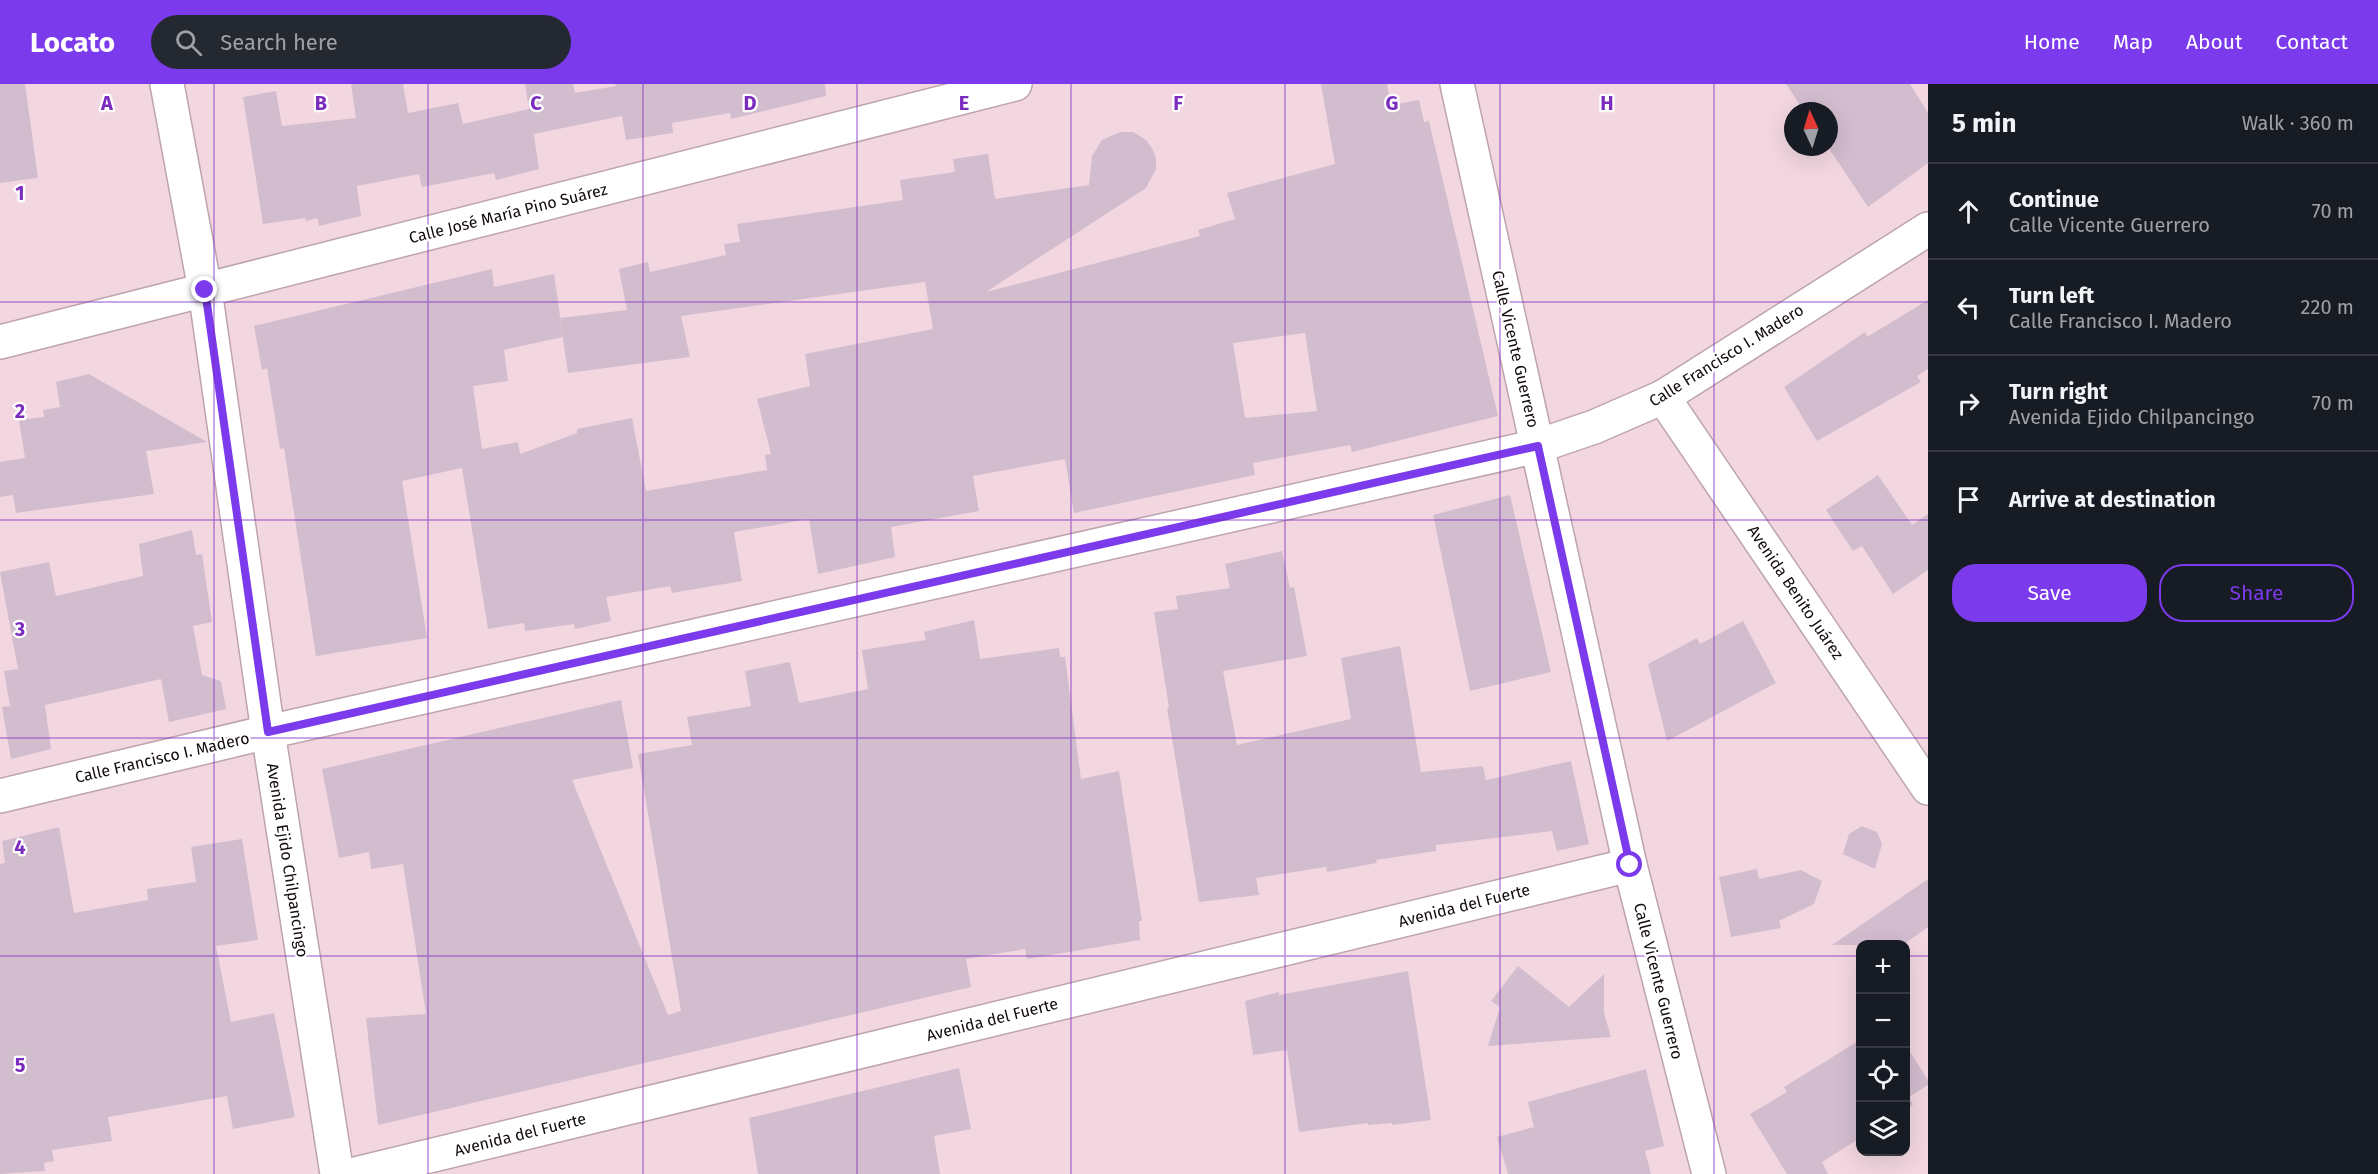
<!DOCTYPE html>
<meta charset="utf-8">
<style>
body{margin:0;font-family:"Fira Sans",sans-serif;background:#242831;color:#f1f3f6}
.controls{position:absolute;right:18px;bottom:18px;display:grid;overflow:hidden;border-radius:12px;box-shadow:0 6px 24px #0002}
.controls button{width:54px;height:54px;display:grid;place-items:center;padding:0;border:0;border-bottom:2px solid #363941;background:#171b24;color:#f1f3f6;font:30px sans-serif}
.compass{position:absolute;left:1784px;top:18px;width:54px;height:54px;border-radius:50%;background:#171b24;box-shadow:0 6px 24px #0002;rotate:356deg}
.stop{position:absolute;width:18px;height:18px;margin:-14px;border:4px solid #7c3aed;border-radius:50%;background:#fff}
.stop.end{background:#7c3aed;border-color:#fff;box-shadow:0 2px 6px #0008}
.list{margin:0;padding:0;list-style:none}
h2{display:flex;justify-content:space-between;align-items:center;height:78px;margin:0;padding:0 24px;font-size:26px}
h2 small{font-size:20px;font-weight:400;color:#9ea1a6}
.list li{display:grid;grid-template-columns:39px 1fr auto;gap:18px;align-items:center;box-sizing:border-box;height:96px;padding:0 24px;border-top:2px solid #363941}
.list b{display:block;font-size:22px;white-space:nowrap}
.list p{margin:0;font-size:20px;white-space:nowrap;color:#9ea1a6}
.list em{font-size:20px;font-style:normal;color:#9ea1a6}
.actions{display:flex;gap:12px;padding:18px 24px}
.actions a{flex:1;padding:14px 0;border:2px solid #7c3aed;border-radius:24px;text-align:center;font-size:21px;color:#7c3aed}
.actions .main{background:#7c3aed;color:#fff}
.icon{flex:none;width:33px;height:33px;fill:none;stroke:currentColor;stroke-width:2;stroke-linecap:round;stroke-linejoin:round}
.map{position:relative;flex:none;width:1928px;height:1090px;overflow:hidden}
header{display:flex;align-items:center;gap:36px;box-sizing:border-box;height:84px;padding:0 30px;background:#7c3aed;color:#fff}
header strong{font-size:28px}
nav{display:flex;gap:33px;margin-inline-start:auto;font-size:21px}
.search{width:420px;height:54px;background:#242831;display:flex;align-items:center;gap:15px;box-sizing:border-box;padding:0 21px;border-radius:33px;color:#9ea1a6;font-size:22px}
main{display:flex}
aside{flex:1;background:#171b24}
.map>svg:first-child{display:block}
.building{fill:#d2bdce;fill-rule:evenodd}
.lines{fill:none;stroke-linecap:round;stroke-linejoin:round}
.minor-casing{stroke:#bea4ac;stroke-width:36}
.minor{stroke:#fff;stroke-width:33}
.route{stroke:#7c3aed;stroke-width:8}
.grid{fill:none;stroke:#7b2cbf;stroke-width:1.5;stroke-opacity:0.55}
.labels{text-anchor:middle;stroke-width:4.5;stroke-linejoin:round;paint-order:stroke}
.street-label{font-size:16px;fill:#130b0e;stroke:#fff}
.grid-label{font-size:20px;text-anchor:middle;font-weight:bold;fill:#7b2cbf;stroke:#fff;stroke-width:4.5;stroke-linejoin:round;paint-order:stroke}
</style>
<header>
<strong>Locato</strong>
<div class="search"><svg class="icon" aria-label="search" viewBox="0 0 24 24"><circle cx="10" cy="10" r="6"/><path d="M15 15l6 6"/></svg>Search here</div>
<nav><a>Home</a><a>Map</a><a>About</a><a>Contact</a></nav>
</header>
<main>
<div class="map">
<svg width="1928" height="1090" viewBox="0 0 1928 1090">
<rect width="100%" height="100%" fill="#f3d7e0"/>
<g class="building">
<polygon points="0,0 25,0 38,94 0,99"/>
<polygon points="351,0 403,0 408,29 458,19 463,40 529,25 525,0 573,0 575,9 616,2 615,0 825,0 826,12 731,35 730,29 672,39 673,49 626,56 622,32 534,50 533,45 539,85 496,96 494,89 422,103 419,90 357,102 361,132 319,142 317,134 306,137 305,134 263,140 243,13 276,7 282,42 356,34"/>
<path d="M1321 0H1387L1391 21 1419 16 1424 38 1429 37 1498 332 1352 368 1350 361 1253 379 1255 391 1074 429 1065 375 973 392 979 427 891 443 895 473 818 490 809 435 734 448 742 497 672 509 670 502 606 513 611 537 575 545 574 540 525 547 524 539 488 545 462 384 402 397 427 554 316 572 284 364 280 365 267 284 262 286 254 242 492 185 494 203 554 190 563 253 504 266 508 297 473 302 482 365 518 358 520 370 577 349V345L632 334 646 407 767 386 765 371 771 370 757 315 810 302 805 270 933 245 925 198 681 232 690 273 568 289 560 234 627 226 619 185 648 178 650 188 726 171 724 160 740 158 737 140 903 116 900 96 955 88 953 75 988 70 995 115 1089 101 1092 72 1102 56 1120 48H1133L1146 56 1152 64 1156 74V85L1146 104 986 208 1200 152 1198 146 1235 135 1227 109 1335 80ZM1305 249 1317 327 1245 334 1233 259Z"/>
<polygon points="1786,0 1910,0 1928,29 1928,79 1868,123 1828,63 1829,27 1804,27"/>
<polygon points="1928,216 1928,285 1917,292 1921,298 1817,357 1784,303 1865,248 1867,253"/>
<polygon points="89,290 207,358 146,367 154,410 16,429 13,411 0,413 0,378 25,374 19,336 44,333 43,326 60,323 56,298"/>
<polygon points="1878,391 1912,441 1928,430 1928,486 1893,510 1862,462 1853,467 1826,426"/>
<polygon points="1510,411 1551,588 1470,607 1433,431"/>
<polygon points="192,446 196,471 202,470 212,538 193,542 202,591 221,597 226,625 169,638 161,595 45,621 51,665 11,675 2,623 10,622 4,587 18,585 0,488 49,478 56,512 143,492 139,460"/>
<polygon points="1282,467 1290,504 1294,503 1307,572 1223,587 1237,661 1351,635 1341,574 1400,562 1421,688 1483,682 1486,696 1571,677 1589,760 1557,767 1552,747 1436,761 1436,767 1376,776 1377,779 1327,788 1326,783 1256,794 1259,811 1199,818 1167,624 1169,624 1154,528 1178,525 1176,512 1230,504 1225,480"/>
<polygon points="974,536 980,575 1059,564 1060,573 1065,573 1081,695 1119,687 1142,837 1139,837 1140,856 1027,875 1025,865 966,875 971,903 378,1041 366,934 426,930 403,780 371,785 369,768 339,774 322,685 621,616 633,684 572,696 668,931 681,927 638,670 692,661 687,633 751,622 745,587 790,578 799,619 868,605 862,566 926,556 924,548"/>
<polygon points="1743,537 1776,599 1667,657 1648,580 1697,554 1700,560"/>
<polygon points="1862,742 1877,748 1882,760 1875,785 1843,770 1849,750"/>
<polygon points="59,743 74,829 148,816 147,805 196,798 191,763 242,755 258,856 216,862 231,938 274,929 295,1033 233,1045 227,1012 108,1033 112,1057 52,1066 54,1077 44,1079 45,1087 0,1090 0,780 5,779 2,757"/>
<polygon points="1757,785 1759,795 1801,786 1822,797 1814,820 1779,837 1781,844 1731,853 1719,793"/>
<polygon points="1928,795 1928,843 1903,861 1832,861"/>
<polygon points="1518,882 1569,923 1604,890 1604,929 1611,953 1488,962 1500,923 1491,917"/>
<polygon points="1408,887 1431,1036 1392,1041 1392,1039 1368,1041 1368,1039 1299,1048 1287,966 1253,971 1245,917 1279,908 1279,911"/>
<polygon points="1860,956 1860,1054 1822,1078 1828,1090 1787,1090 1750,1030 1787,1008 1784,1003"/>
<polygon points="1905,960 1928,996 1928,1001 1909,1013 1913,1021 1905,1026"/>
<polygon points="959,984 971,1045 934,1052 940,1090 758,1090 749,1034"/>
<polygon points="1646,985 1664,1062 1645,1067 1651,1090 1508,1090 1497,1053 1534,1043 1528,1018"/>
</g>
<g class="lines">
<defs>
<g id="minor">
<polyline points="167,0 205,206 268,648 337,1090"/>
<polyline points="1457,0 1630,781 1709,1090"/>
<polyline points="0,258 1015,0"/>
<polyline points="1663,313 1928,704"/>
<polyline points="0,712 268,648 1538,362 1594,343 1663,313 1928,145"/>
<polyline points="355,1090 1630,781"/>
</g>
</defs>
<use href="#minor" class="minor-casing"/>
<use href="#minor" class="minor"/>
</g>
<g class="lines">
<polyline class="route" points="205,206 268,648 1538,362 1630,781"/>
</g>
<path class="grid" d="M214 0V1090M428 0V1090M643 0V1090M857 0V1090M1071 0V1090M1285 0V1090M1500 0V1090M1714 0V1090M0 218H1928M0 436H1928M0 654H1928M0 872H1860M1906 872H1928"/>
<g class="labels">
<g class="street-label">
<text transform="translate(508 129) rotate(-14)" y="6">Calle José María Pino Suárez</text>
<text transform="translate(1516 265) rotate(77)" y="6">Calle Vicente Guerrero</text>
<text transform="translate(1726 271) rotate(-32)" y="6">Calle Francisco I. Madero</text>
<text transform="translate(1796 508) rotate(56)" y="6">Avenida Benito Juárez</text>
<text transform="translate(162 673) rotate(-13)" y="6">Calle Francisco I. Madero</text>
<text transform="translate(288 776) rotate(81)" y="6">Avenida Ejido Chilpancingo</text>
<text transform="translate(1464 821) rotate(-14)" y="6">Avenida del Fuerte</text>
<text transform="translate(1659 897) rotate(76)" y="6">Calle Vicente Guerrero</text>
<text transform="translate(992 935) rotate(-14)" y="6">Avenida del Fuerte</text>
<text transform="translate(520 1050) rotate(-14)" y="6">Avenida del Fuerte</text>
</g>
</g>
<g class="grid-label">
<text x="107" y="26">A</text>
<text x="321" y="26">B</text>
<text x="536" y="26">C</text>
<text x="750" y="26">D</text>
<text x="964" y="26">E</text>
<text x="1178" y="26">F</text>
<text x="1392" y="26">G</text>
<text x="1607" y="26">H</text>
<text x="20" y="116">1</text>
<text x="20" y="334">2</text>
<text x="20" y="552">3</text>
<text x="20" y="770">4</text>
<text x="20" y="988">5</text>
</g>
</svg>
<div class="controls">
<button>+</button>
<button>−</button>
<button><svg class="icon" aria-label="locate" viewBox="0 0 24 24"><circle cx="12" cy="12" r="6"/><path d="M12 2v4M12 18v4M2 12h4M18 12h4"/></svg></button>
<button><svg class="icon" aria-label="layers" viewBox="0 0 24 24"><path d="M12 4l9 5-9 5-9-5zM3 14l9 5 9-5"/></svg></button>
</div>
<svg class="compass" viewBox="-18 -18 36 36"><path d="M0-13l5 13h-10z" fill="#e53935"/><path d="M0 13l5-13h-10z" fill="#9ea1a6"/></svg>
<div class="stop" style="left:1630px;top:781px"></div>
<div class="stop end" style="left:205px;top:206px"></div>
</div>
<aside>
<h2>5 min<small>Walk · 360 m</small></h2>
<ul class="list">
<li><svg class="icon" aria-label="ahead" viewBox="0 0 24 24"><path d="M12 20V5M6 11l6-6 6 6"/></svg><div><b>Continue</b><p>Calle Vicente Guerrero</p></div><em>70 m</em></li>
<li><svg class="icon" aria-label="left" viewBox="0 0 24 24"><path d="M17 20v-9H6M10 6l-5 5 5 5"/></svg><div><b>Turn left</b><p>Calle Francisco I. Madero</p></div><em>220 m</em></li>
<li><svg class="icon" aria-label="right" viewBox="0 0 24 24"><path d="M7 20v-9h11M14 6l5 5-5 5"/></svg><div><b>Turn right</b><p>Avenida Ejido Chilpancingo</p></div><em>70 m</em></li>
<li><svg class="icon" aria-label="arrive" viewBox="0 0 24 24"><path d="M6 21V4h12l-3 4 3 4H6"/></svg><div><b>Arrive at destination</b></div></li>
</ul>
<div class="actions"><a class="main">Save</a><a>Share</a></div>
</aside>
</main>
